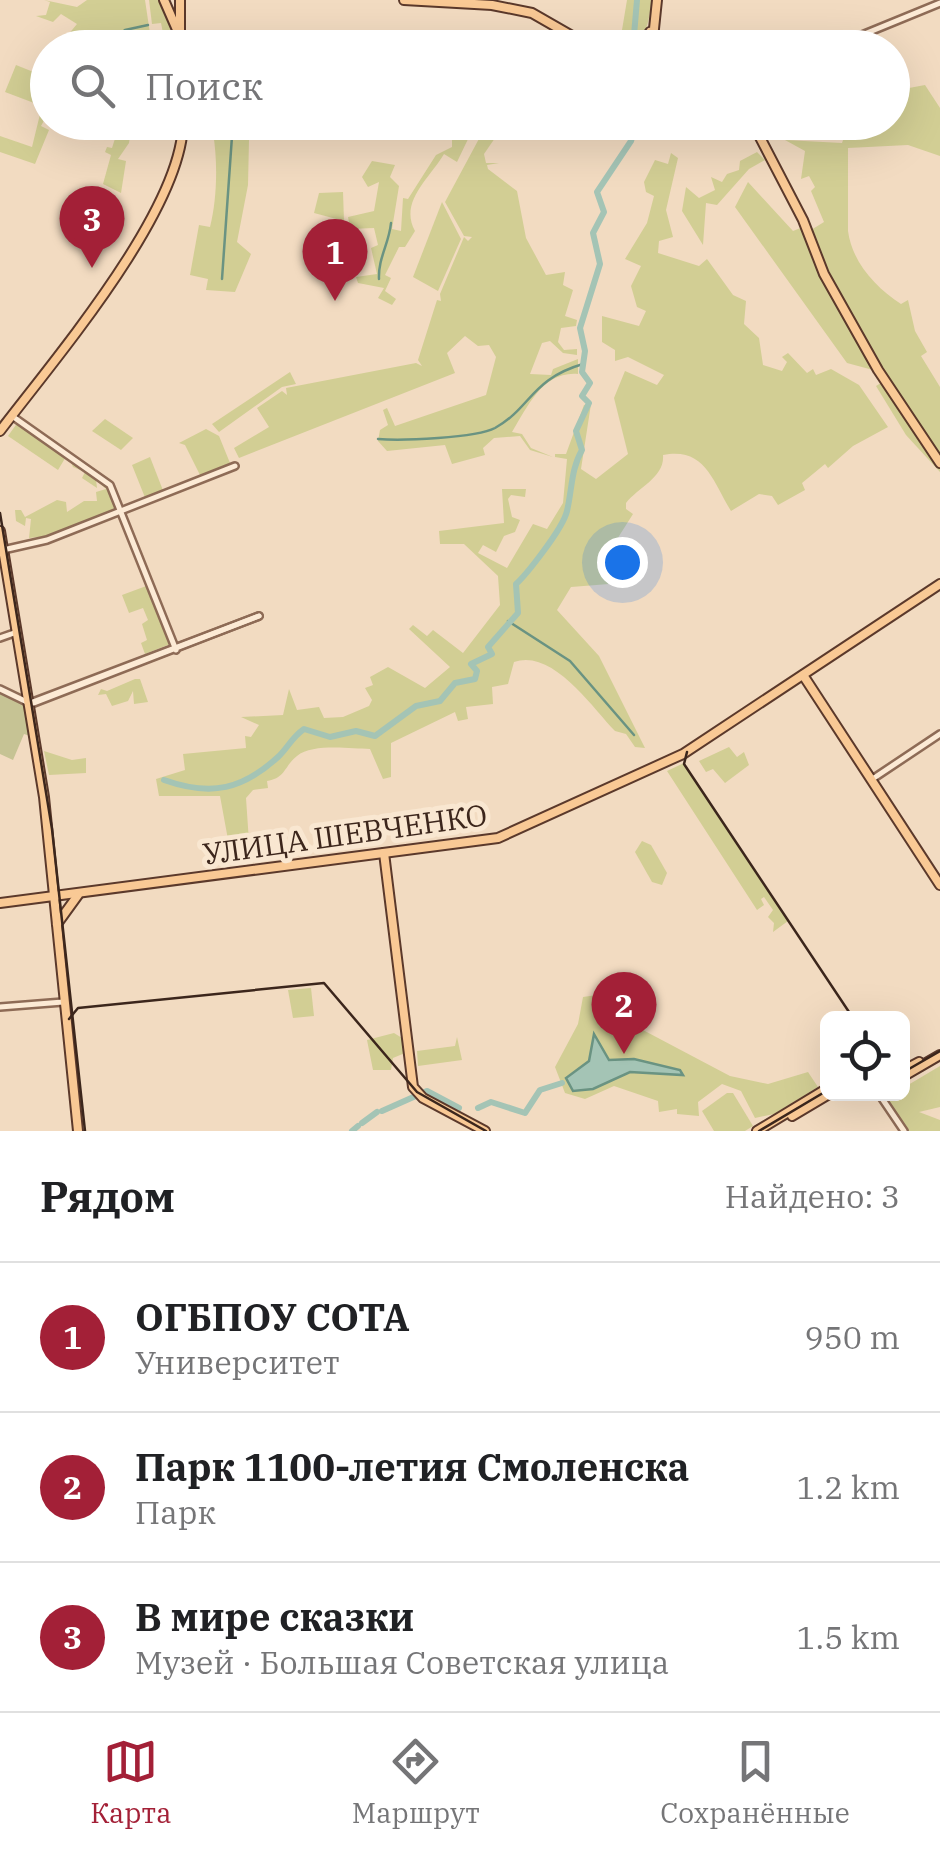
<!DOCTYPE html>
<html lang="ru">
<meta charset="utf-8">
<style>
body{margin:0;font-family:"IBM Plex Serif",serif;background:#f6f6f6;color:#202124}
.controls{position:absolute;right:30px;bottom:30px;display:grid;overflow:hidden;border-radius:15px;box-shadow:0 10px 40px #0002}
.controls button{width:90px;height:90px;display:grid;place-items:center;padding:0;border:0;border-bottom:2px solid #e0e0e0;background:#fff;color:#202124;font:50px sans-serif}
.you{position:absolute;left:622px;top:562px;width:35px;height:35px;margin:-25px;border:8px solid #fff;border-radius:50%;background:#1a73e8;box-shadow:0 0 0 15px #1a73e833}
.badge{display:grid;place-items:center;width:65px;height:65px;border-radius:50%;background:#a32037;color:#fff;font-size:32px;font-weight:700}
.pin{position:absolute;translate:-50% -82px;filter:drop-shadow(0 2px 5px #0008)}
.pin::after{content:'';position:absolute;top:52px;width:35px;height:30px;background:inherit;clip-path:polygon(0 0,100% 0,50% 100%)}
.list{margin:0;padding:0;list-style:none}
h2{display:flex;justify-content:space-between;align-items:center;height:130px;margin:0;padding:0 40px;font-size:42px}
h2 small{font-size:32px;font-weight:400;color:#757577}
.list li{display:grid;grid-template-columns:65px 1fr auto;gap:30px;align-items:center;box-sizing:border-box;height:150px;padding:0 40px;border-top:2px solid #e0e0e0}
.list b{display:block;font-size:38px;white-space:nowrap}
.list p{margin:0;font-size:32px;white-space:nowrap;color:#757577}
.list em{font-size:32px;font-style:normal;color:#757577}
.icon{flex:none;width:55px;height:55px;fill:none;stroke:currentColor;stroke-width:2;stroke-linecap:round;stroke-linejoin:round}
.map{position:relative;flex:none;width:940px;height:1131px;overflow:hidden}
.search{position:absolute;background:#fff;box-shadow:0 10px 40px #0002;left:30px;right:30px;top:30px;height:110px;display:flex;align-items:center;gap:25px;box-sizing:border-box;padding:0 35px;border-radius:55px;color:#757577;font-size:38px}
.sheet{height:580px;background:#fff}
nav{display:flex;justify-content:space-around;align-items:center;box-sizing:border-box;height:140px;border-top:2px solid #e0e0e0;background:#fff;font-size:28px;color:#757577}
nav a{display:grid;justify-items:center;gap:5px}
nav .on{color:#a32037}
.map>svg:first-child{display:block}
.green{fill:#d2ce94}
.cemetery{fill:#c6c394}
.water{fill:#a4c4b5;stroke:#6a9382;stroke-width:2.5}
.lines{fill:none;stroke-linecap:round;stroke-linejoin:round}
.stream{stroke:#6a9382;stroke-width:2.5}
.river{stroke:#a4c4b5;stroke-width:6}
.minor-casing{stroke:#8e6b56;stroke-width:10}
.major-casing{stroke:#5b392b;stroke-width:12}
.minor{stroke:#fcead5;stroke-width:5}
.major{stroke:#f9c995;stroke-width:8}
.tram{stroke:#3c261c;stroke-width:2.5}
.labels{text-anchor:middle;stroke-width:10;stroke-linejoin:round;paint-order:stroke}
.street-label{font-size:30px;fill:#3c261c;stroke:#f9e7d1}
</style>
<div class="map">
<svg width="940" height="1131" viewBox="0 0 940 1131">
<rect width="100%" height="100%" fill="#f2dbc1"/>
<g class="green">
<polygon points="44,0 77,7 87,0 145,0 152,47 58,47 77,24 61,14 53,22 36,16 46,15 50,2"/>
<polygon points="149,0 160,0 175,37 173,47 156,47 154,35 163,33 161,23 152,24"/>
<path d="M627 0H652C648 23 647 47 619 48Z"/>
<polygon points="45,53 48,113 41,126 49,130 35,164 0,152 0,136 32,147 42,106 5,92 16,65 36,73"/>
<path d="M925 85 940 108V156L908 145 848 148V231C852 262 876 288 901 304L908 300 915 331 927 352 921 356 940 387V458C894 387 842 308 811 230L824 222 811 191 815 187 809 176 801 179 805 151 785 140 842 143 849 123 892 122 893 91Z"/>
<path d="M488 122 535 123 522 135 495 138 484 154 486 163H499L487 165 488 169 517 191 526 238 546 275 565 272 563 285 573 290 565 316 577 320 576 326 561 328 558 342 564 350 577 349V355L563 353 550 341 542 343 530 374 551 375 553 369 578 359V374C543 371 528 406 512 432L522 434 531 448 553 457 530 450 520 436 494 438 483 448 485 455 452 464 445 445 387 451 378 441 380 430 388 425 383 410 387 408 395 426 486 395 496 357 489 345 478 346 465 336 447 353 455 373 239 458 234 448 269 427 257 408 282 391 287 395 286 388 416 363 422 366 418 360 437 300 441 301 440 294 464 237 468 241 472 237 464 236 445 202Z"/>
<polygon points="120,123 132,123 129,143 118,159 126,161 121,193 103,184 111,155 105,152 107,147 112,148"/>
<path d="M204 123H243V140H249L248 185 237 242 251 254 235 292 206 290 208 279 190 275 199 225 210 227C217 200 218 162 213 133L206 132Z"/>
<path d="M448 123H460L465 127 463 134 469 137 457 162 444 154C429 179 399 202 415 231L405 247H399L385 275 391 278 385 291 396 299 392 305 378 298 384 288 358 283 356 277 377 274 371 248 378 245 374 228 350 229 348 217 374 211 379 182 368 187 362 177 372 161 395 165 390 177 399 186 392 229 401 231 403 198 408 199 436 155 452 147V124Z"/>
<polygon points="757,152 765,160 749,169 717,205 706,203 703,245 682,211 686,187 699,198 715,190 711,177 722,182 727,174 739,170 740,161"/>
<path d="M671 153 678 158 666 210 673 237 659 241 658 253 699 266 707 259 733 295 746 301 744 324 759 338 763 365 782 371 787 362 782 357 788 353 807 373 813 369 816 375 831 369 859 385 888 427 853 446 828 468 825 464 802 483 805 490 778 505 772 496 759 494 731 511C712 480 705 447 663 455 665 477 639 487 626 503V509L633 514 602 563 614 575 609 584 571 587 557 610 599 656 645 748 635 747 626 734 615 731C592 707 552 648 514 662L508 684 492 687 493 704 466 707 468 719 458 721 455 712 391 743V777L383 779 370 749C351 749 313 743 297 756 284 766 286 778 267 781L268 788 253 790 246 798 249 842 229 845 220 796H159L156 779 185 770 183 754 246 748 245 736 251 737 259 725 241 717 283 715 289 689 297 710 319 707 324 718 343 717 369 706 372 700 365 688 373 685 370 677 388 667 425 688 450 667 409 629 413 625 427 636 433 630 463 653 500 605 498 576 464 544H440L439 531 504 523 502 489H526L525 497 511 495 508 499 512 517 520 520 515 532 504 536 496 552 483 545 478 553 507 568 533 524 547 529 563 503 567 459 555 457V454H566L584 405 591 404 581 469 596 479 628 454 614 398 625 371 657 385 664 375 628 357 615 361V350L602 342V316L639 326 646 311 637 307 631 286 641 266 625 259 647 223 654 196 646 192 644 182 655 160 668 164Z"/>
<polygon points="748,182 793,231 803,227 813,262 873,370 847,363 735,207"/>
<polygon points="343,192 344,221 314,213 319,193"/>
<polygon points="442,202 461,239 438,291 413,277"/>
<polygon points="290,372 296,384 282,387 219,432 212,424"/>
<polygon points="881,383 940,468 940,472 906,435 876,386"/>
<polygon points="105,419 133,438 121,450 92,431"/>
<polygon points="18,422 67,455 58,470 8,436"/>
<polygon points="206,429 219,436 230,463 201,477 185,445 179,443"/>
<polygon points="150,457 164,493 146,500 132,465"/>
<polygon points="70,460 109,488 116,509 48,536 29,538 31,519 26,518 25,526 16,521 15,510 21,510 25,517 57,500 66,502 67,512 84,501 97,501 96,492 106,489 96,480 97,488 82,478 85,472 73,467"/>
<polygon points="149,585 173,643 145,654 141,643 147,640 142,624 148,620 143,608 129,613 122,595"/>
<polygon points="135,679 140,679 148,702 134,704 133,691 128,701 112,706 106,694 98,695 101,689 107,691"/>
<polygon points="729,747 737,757 744,752 749,765 725,783 713,769 706,772 699,761"/>
<polygon points="44,751 72,760 86,758 86,773 49,775"/>
<polygon points="684,763 788,921 773,932 774,923 768,917 773,910 764,897 761,899 764,905 757,910 667,771"/>
<polygon points="642,841 651,845 667,873 662,885 652,882 635,852"/>
<polygon points="311,988 314,1016 293,1018 288,990"/>
<polygon points="617,992 641,1029 730,1076 768,1084 808,1072 818,1087 774,1114 755,1118 741,1091 722,1084 698,1102 699,1116 677,1114 677,1109 659,1112 658,1101 614,1086 585,1099 565,1093 555,1067 578,1024 583,997"/>
<polygon points="394,1033 402,1038 405,1053 393,1058 391,1070 373,1070 367,1040"/>
<polygon points="457,1037 462,1060 418,1066 417,1051 455,1046"/>
<polygon points="940,1066 940,1107 919,1112 940,1120 940,1131 907,1131 881,1094 902,1094 903,1088"/>
<polygon points="727,1093 733,1093 753,1126 745,1131 714,1131 702,1111"/>
</g>
<polygon class="cemetery" points="0,693 26,706 30,736 24,734 13,760 0,754"/>
<polygon class="water" points="594,1034 609,1060 634,1059 680,1070 683,1075 630,1072 593,1089 573,1091 566,1078 589,1061"/>
<g class="lines">
<g class="stream">
<polyline points="104,48 125,30 148,25"/>
<polyline points="222,279 233,122"/>
<path d="M379 279C378 258 389 244 391 223"/>
<path d="M378 439C401 441 476 438 495 428 531 408 531 379 583 364"/>
<polyline points="508,621 570,661 634,735"/>
</g>
<g class="river">
<polyline points="633,47 637,0"/>
<path d="M164 780C212 797 243 789 278 757 288 748 291 738 304 729L330 737 356 731 375 736 416 706 440 701 455 683 475 679 477 671 471 664 492 654 488 647 518 613 516 584C525 576 563 529 567 511 572 490 571 469 582 450L576 431 589 403 582 396 590 383 582 372 585 351 580 328 600 264 593 233 604 212 597 192 631 141 637 122"/>
<polyline points="478,1108 491,1102 525,1113 540,1090 562,1083"/>
<polyline points="382,1111 427,1091 459,1108"/>
<polyline points="362,1123 377,1112"/>
<polyline points="352,1131 358,1126"/>
</g>
<defs>
<g id="minor">
<polyline points="817,48 862,35 940,3"/>
<polyline points="12,416 110,485 176,650"/>
<polyline points="3,550 47,540 235,466"/>
<polyline points="0,638 17,632"/>
<polyline points="0,689 27,702"/>
<polyline points="30,703 259,616"/>
<polyline points="34,703 259,616"/>
<polyline points="871,780 940,734"/>
<polyline points="0,1007 63,1002"/>
<polyline points="879,1094 904,1131"/>
</g>
<g id="major">
<polyline points="164,0 178,32 179,48"/>
<polyline points="180,0 180,30"/>
<polyline points="404,0 492,5 532,13 593,48"/>
<polyline points="642,48 650,32"/>
<polyline points="652,48 657,0"/>
<polyline points="752,122 803,220 824,274 878,370 940,463"/>
<path d="M0 431C53 361 183 210 183 122"/>
<polyline points="0,531 44,797 78,1131"/>
<polyline points="803,675 940,885"/>
<polyline points="384,853 413,1087 423,1098 485,1131"/>
<polyline points="0,903 498,838 683,754 940,584"/>
<polyline points="57,924 78,895"/>
<polyline points="902,1071 919,1062"/>
<polyline points="902,1077 940,1055"/>
<polyline points="792,1116 829,1094"/>
<polyline points="757,1131 828,1088"/>
</g>
</defs>
<use href="#minor" class="minor-casing"/>
<use href="#major" class="major-casing"/>
<use href="#minor" class="minor"/>
<use href="#major" class="major"/>
<g class="tram">
<polyline points="0,513 52,829 85,1131"/>
<polyline points="687,752 684,764 853,1018"/>
<polyline points="69,1019 78,1008 324,983 417,1092 486,1131"/>
<polyline points="902,1073 940,1051"/>
<polyline points="759,1131 828,1090"/>
</g>
</g>
<g class="labels">
<g class="street-label">
<text transform="translate(345 835) rotate(-8)" y="10">УЛИЦА ШЕВЧЕНКО</text>
</g>
</g>
</svg>
<div class="controls">
<button><svg class="icon" aria-label="locate" viewBox="0 0 24 24"><circle cx="12" cy="12" r="6"/><path d="M12 2v4M12 18v4M2 12h4M18 12h4"/></svg></button>
</div>
<div class="you"></div>
<div class="pin badge" style="left:335px;top:301px">1</div>
<div class="pin badge" style="left:624px;top:1054px">2</div>
<div class="pin badge" style="left:92px;top:268px">3</div>
<div class="search"><svg class="icon" aria-label="search" viewBox="0 0 24 24"><circle cx="10" cy="10" r="6"/><path d="M15 15l6 6"/></svg>Поиск</div>
</div>
<section class="sheet">
<h2>Рядом<small>Найдено: 3</small></h2>
<ul class="list">
<li><span class="badge">1</span><div><b>ОГБПОУ СОТА</b><p>Университет</p></div><em>950 m</em></li>
<li><span class="badge">2</span><div><b>Парк 1100-летия Смоленска</b><p>Парк</p></div><em>1.2 km</em></li>
<li><span class="badge">3</span><div><b>В мире сказки</b><p>Музей · Большая Советская улица</p></div><em>1.5 km</em></li>
</ul>
</section>
<nav>
<a class="on"><svg class="icon" aria-label="map" viewBox="0 0 24 24"><path d="M3 6l6-2 6 2 6-2v14l-6 2-6-2-6 2zM9 4v14M15 6v14"/></svg>Карта</a>
<a><svg class="icon" aria-label="directions" viewBox="0 0 24 24"><path d="M12 3l9 9-9 9-9-9zM9 14v-3h6M13 9l2 2-2 2"/></svg>Маршрут</a>
<a><svg class="icon" aria-label="saved" viewBox="0 0 24 24"><path d="M7 4h10v16l-5-4-5 4z"/></svg>Сохранённые</a>
</nav>
